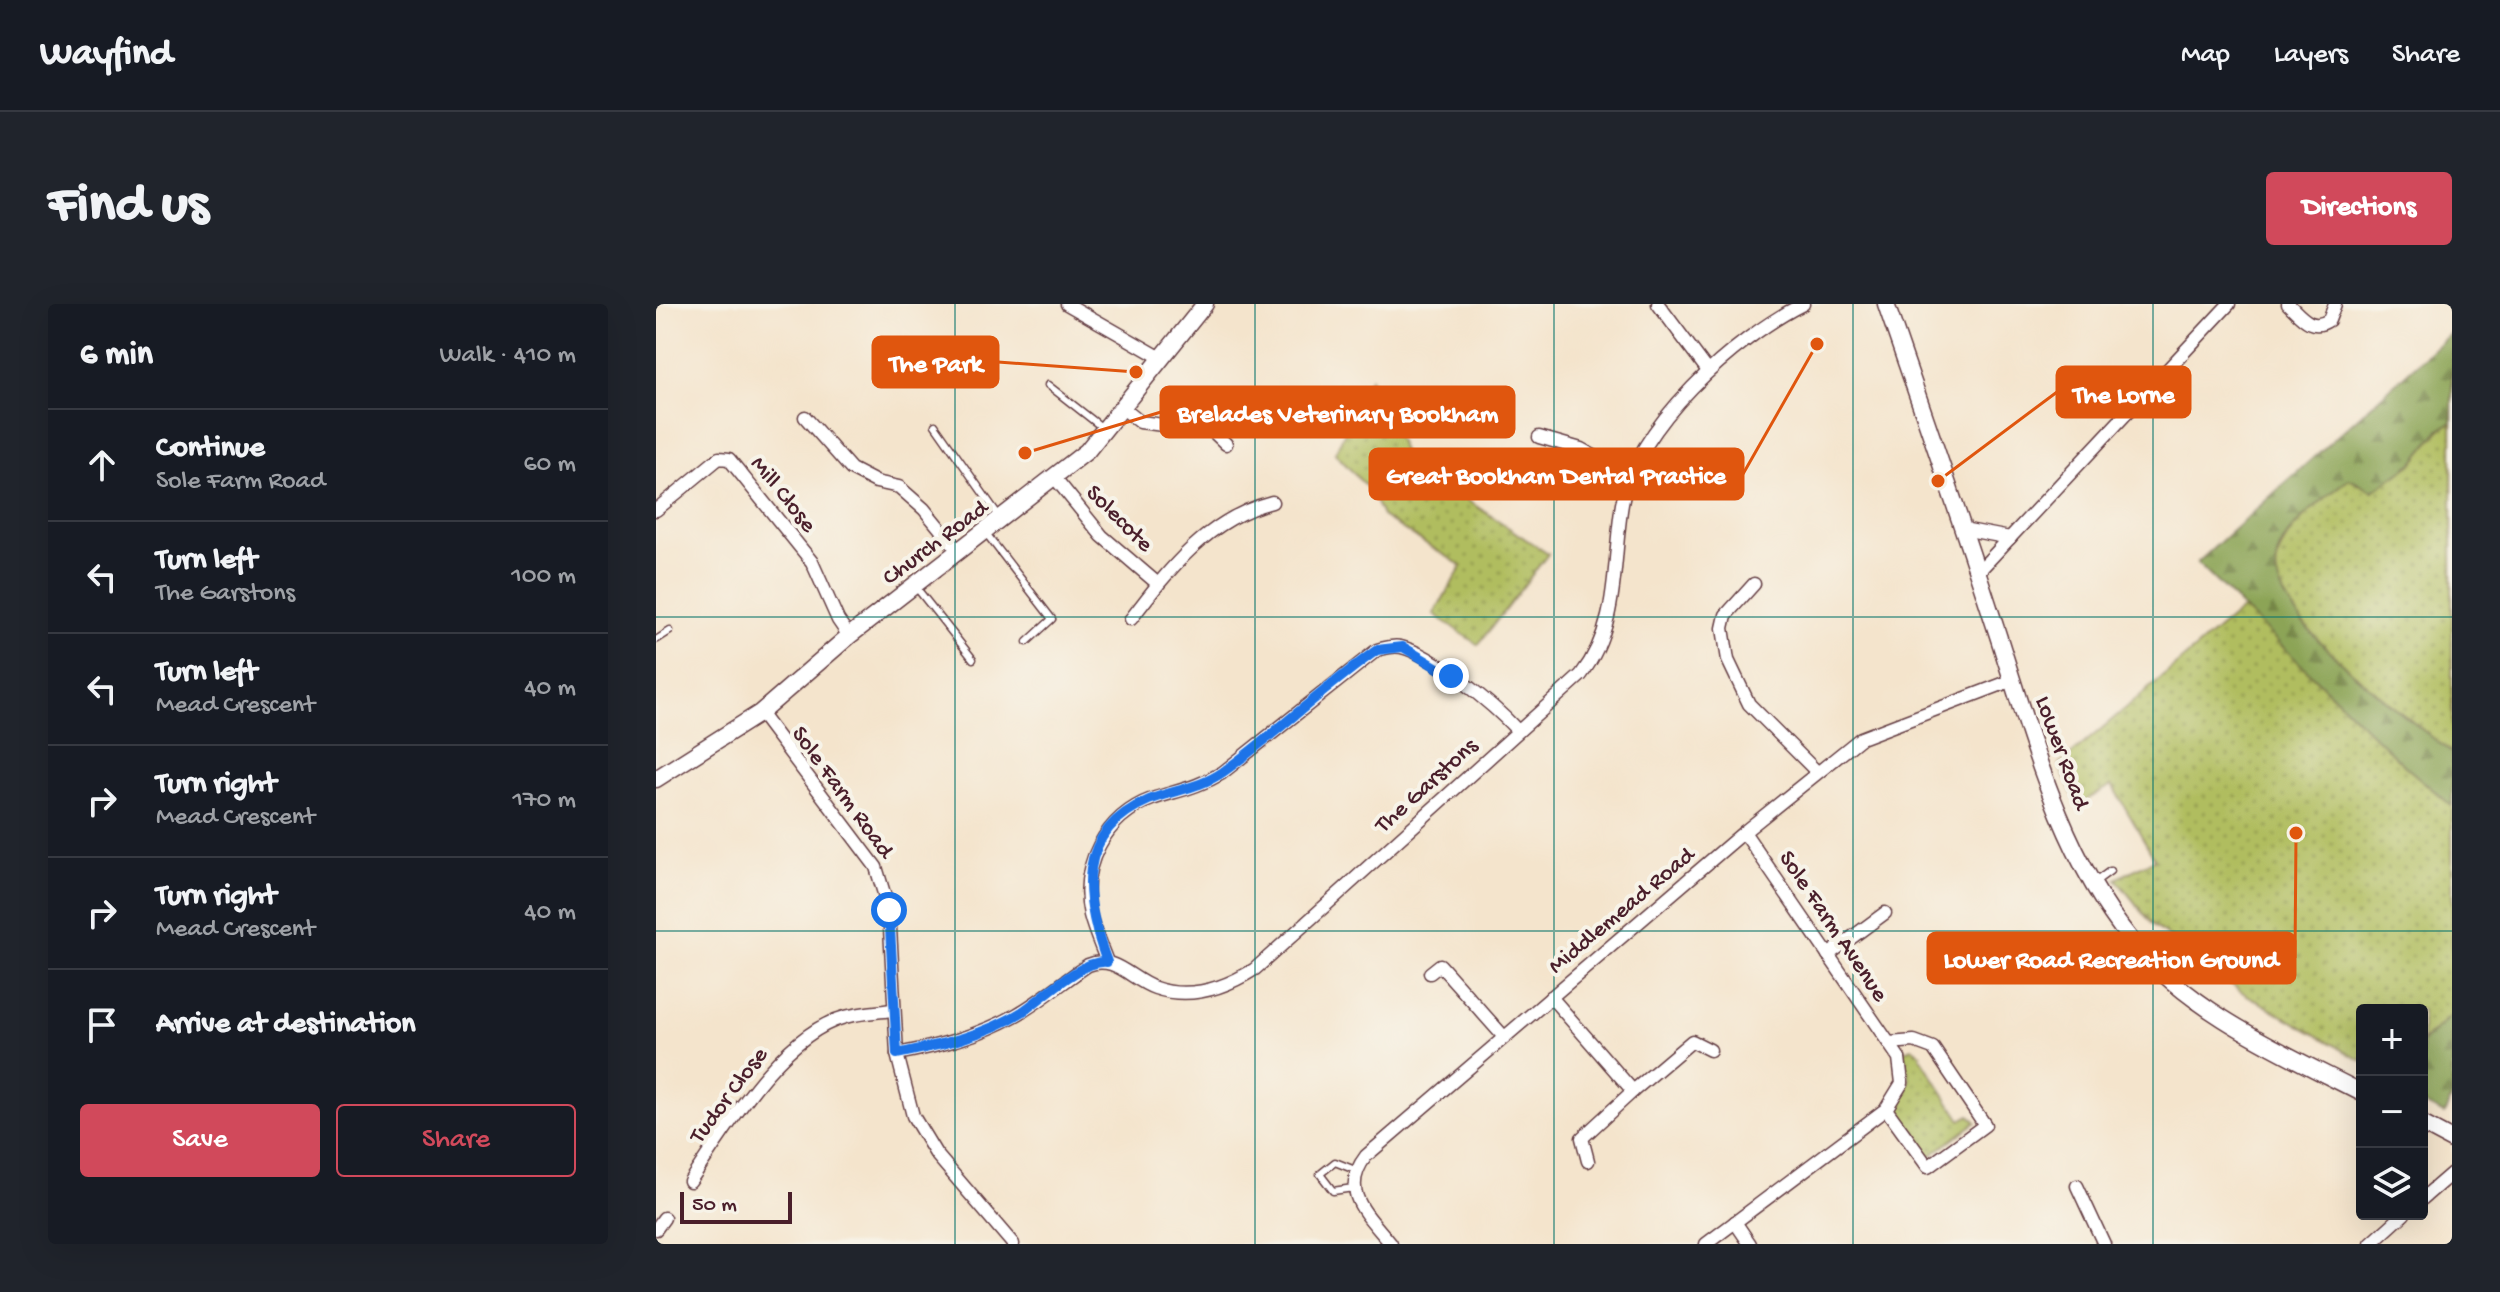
<!DOCTYPE html>
<meta charset="utf-8">
<style>
body{margin:0;font-family:"Gochi Hand",sans-serif;background:#20242c;color:#f1f3f6}
.controls{position:absolute;right:24px;bottom:24px;display:grid;overflow:hidden;border-radius:8px;box-shadow:0 8px 32px #0002}
.controls button{width:72px;height:72px;display:grid;place-items:center;padding:0;border:0;border-bottom:2px solid #363941;background:#171b24;color:#f1f3f6;font:40px sans-serif}
.scale{position:absolute;left:24px;bottom:20px;width:112px;box-sizing:border-box;padding-left:8px;border:4px solid #4a1f2b;border-top:0;font-size:22px;line-height:28px;white-space:nowrap;color:#4a1f2b;-webkit-text-stroke:6px #f7f3e8;paint-order:stroke}
.stop{position:absolute;width:24px;height:24px;margin:-18px;border:6px solid #1a73e8;border-radius:50%;background:#fff}
.stop.end{background:#1a73e8;border-color:#fff;box-shadow:0 2px 8px #0008}
.list{margin:0;padding:0;list-style:none}
h2{display:flex;justify-content:space-between;align-items:center;height:104px;margin:0;padding:0 32px;font-size:34px}
h2 small{font-size:26px;font-weight:400;color:#9ea1a6}
.list li{display:grid;grid-template-columns:52px 1fr auto;gap:24px;align-items:center;box-sizing:border-box;height:112px;padding:0 32px;border-top:2px solid #363941}
.list b{display:block;font-size:30px;white-space:nowrap}
.list p{margin:0;font-size:26px;white-space:nowrap;color:#9ea1a6}
.list em{font-size:26px;font-style:normal;color:#9ea1a6}
.actions{display:flex;gap:16px;padding:24px 32px}
.actions a{flex:1;padding:18px 0;border:2px solid #d1495b;border-radius:8px;text-align:center;font-size:28px;color:#d1495b}
.actions .main{background:#d1495b;color:#fff}
.icon{flex:none;width:44px;height:44px;fill:none;stroke:currentColor;stroke-width:2;stroke-linecap:round;stroke-linejoin:round}
.map{position:relative;flex:none;width:1796px;height:940px;overflow:hidden;border-radius:8px}
header{display:flex;align-items:center;gap:48px;box-sizing:border-box;height:112px;padding:0 40px;background:#171b24;border-bottom:2px solid #363941}
header strong{font-size:38px}
nav{display:flex;gap:44px;margin-inline-start:auto;font-size:28px}
.intro{display:flex;align-items:center;justify-content:space-between;box-sizing:border-box;height:192px;padding:0 48px}
h1{margin:0;font-size:56px}
.button{padding:20px 36px;border-radius:8px;background:#d1495b;color:#fff;font-size:28px;font-weight:700}
main{display:flex;gap:48px;padding:0 48px}
aside{flex:1;background:#171b24;border-radius:8px;box-shadow:0 8px 32px #0002}
.map>svg:first-child{display:block}
.grass{fill:url(#grass-dots);stroke:#7d6e45;stroke-width:2}
.forest{fill:url(#forest-firs);stroke:#6b6240;stroke-width:2}
.lines{fill:none;stroke-linecap:round;stroke-linejoin:round}
.service-casing{stroke:#643d43;stroke-width:9}
.minor-casing{stroke:#643d43;stroke-width:15}
.tertiary-casing{stroke:#643d43;stroke-width:19}
.service{stroke:#fff;stroke-width:6}
.minor{stroke:#fff;stroke-width:12}
.tertiary{stroke:#fff;stroke-width:16}
.route{stroke:#1a73e8;stroke-width:10}
.grid{fill:none;stroke:#0f766e;stroke-width:2;stroke-opacity:0.55}
.labels{text-anchor:middle;stroke-width:8;stroke-linejoin:round;paint-order:stroke}
.street-label{font-size:24px;fill:#4a1f2b;stroke:#f7f3e8}
.leader{fill:none;stroke:#e0560e;stroke-width:3}
.callout-dot{fill:#e0560e;stroke:#f7f3e8;stroke-width:3}
.callout{fill:#e0560e;stroke:#e0560e;stroke-width:3}
.callout-label{font-size:26px;text-anchor:middle;font-weight:bold;fill:#fff}
</style>
<header>
<strong>Wayfind</strong>
<nav><a>Map</a><a>Layers</a><a>Share</a></nav>
</header>
<div class="intro"><h1>Find us</h1><a class="button">Directions</a></div>
<main>
<aside>
<h2>6 min<small>Walk · 410 m</small></h2>
<ul class="list">
<li><svg class="icon" aria-label="ahead" viewBox="0 0 24 24"><path d="M12 20V5M6 11l6-6 6 6"/></svg><div><b>Continue</b><p>Sole Farm Road</p></div><em>60 m</em></li>
<li><svg class="icon" aria-label="left" viewBox="0 0 24 24"><path d="M17 20v-9H6M10 6l-5 5 5 5"/></svg><div><b>Turn left</b><p>The Garstons</p></div><em>100 m</em></li>
<li><svg class="icon" aria-label="left" viewBox="0 0 24 24"><path d="M17 20v-9H6M10 6l-5 5 5 5"/></svg><div><b>Turn left</b><p>Mead Crescent</p></div><em>40 m</em></li>
<li><svg class="icon" aria-label="right" viewBox="0 0 24 24"><path d="M7 20v-9h11M14 6l5 5-5 5"/></svg><div><b>Turn right</b><p>Mead Crescent</p></div><em>170 m</em></li>
<li><svg class="icon" aria-label="right" viewBox="0 0 24 24"><path d="M7 20v-9h11M14 6l5 5-5 5"/></svg><div><b>Turn right</b><p>Mead Crescent</p></div><em>40 m</em></li>
<li><svg class="icon" aria-label="arrive" viewBox="0 0 24 24"><path d="M6 21V4h12l-3 4 3 4H6"/></svg><div><b>Arrive at destination</b></div></li>
</ul>
<div class="actions"><a class="main">Save</a><a>Share</a></div>
</aside>
<div class="map">
<svg width="1796" height="940" viewBox="0 0 1796 940">
<defs>
<pattern id="grass-dots" width="8" height="8" patternUnits="userSpaceOnUse" patternTransform="scale(2)"><rect width="8" height="8" fill="#b0bd5f"/><path d="M2 2h.1M6 6h.1" fill="none" stroke="#91994f" stroke-width="1.8" stroke-linecap="round"/></pattern>
<pattern id="forest-firs" width="22" height="20" patternUnits="userSpaceOnUse" patternTransform="scale(2)"><rect width="22" height="20" fill="#8ca456"/><path d="M5 1l3.5 6h-7zM16 11l3.5 6h-7z" fill="#748547"/></pattern>
</defs>
<rect width="100%" height="100%" fill="#f7f3e8"/>
<filter id="ink" filterUnits="userSpaceOnUse"><feTurbulence type="fractalNoise" baseFrequency=".0125" numOctaves="2"/><feDisplacementMap in="SourceGraphic" scale="16" xChannelSelector="R" yChannelSelector="G"/><feConvolveMatrix kernelMatrix="1 2 1 2 8 2 1 2 1" color-interpolation-filters="sRGB"/></filter>
<filter id="wash" filterUnits="userSpaceOnUse"><feTurbulence type="fractalNoise" baseFrequency=".006" numOctaves="4" result="noise"/><feDisplacementMap in="SourceGraphic" scale="32" xChannelSelector="R" yChannelSelector="G"/><feGaussianBlur stdDeviation="1.8" result="paint"/><feColorMatrix in="noise" values="0 0 0 0 0 0 0 0 0 0 0 0 0 0 0 0 0 1.4 0 .05"/><feComposite in="paint" operator="in"/></filter>
<g filter="url(#wash)">
<rect width="100%" height="100%" fill="#f4e4cc"/>
<g class="grass">
<polygon points="714,74 751,156 892,250 822,341 778,310 806,262 726,212 715,188 679,149"/>
<path d="M1796 118V711L1766 738V706H1706V757L1584 687 1497 621 1460 575 1499 555 1456 481 1422 501 1403 461 1587 304 1636 349 1654 328C1645 316 1629 302 1624 288 1604 239 1661 201 1693 174L1717 187 1757 159 1783 126Z"/>
<polygon points="1257,744 1265,750 1264,753 1305,816 1314,811 1320,818 1273,853 1243,805 1254,776 1247,747"/>
</g>
<g class="forest">
<path d="M1796 28V118L1783 126 1757 159 1717 187 1693 175C1669 195 1621 227 1620 261 1618 320 1752 413 1796 449V502L1749 462 1541 259Z"/>
<polygon points="1796,711 1796,793 1788,810 1766,799 1766,738"/>
</g>
</g>
<g filter="url(#ink)">
<g class="lines">
<defs>
<g id="service">
<polyline points="392,81 448,125"/>
<polyline points="279,121 343,212"/>
<polyline points="329,228 396,315 371,338"/>
<polyline points="259,282 317,355"/>
<polyline points="0,336 14,327"/>
<polyline points="1439,578 1454,567"/>
<polyline points="697,884 677,887 664,870 679,858 699,866"/>
</g>
<g id="minor">
<polyline points="411,0 507,55"/>
<polyline points="1002,0 1052,67"/>
<path d="M1632 0C1645 12 1655 28 1673 16L1679 0"/>
<polyline points="468,105 484,118 507,121 515,110 526,105 539,110 570,140"/>
<polyline points="149,113 195,165 220,178 243,183 268,205 303,248"/>
<polyline points="883,133 925,145 974,172"/>
<polyline points="399,174 446,232 502,280"/>
<polyline points="0,206 63,154 73,155 156,258 182,316 193,332"/>
<polyline points="1307,225 1354,234"/>
<polyline points="1322,268 1573,0"/>
<polyline points="1098,280 1070,311 1067,324 1072,356 1093,400 1161,468"/>
<path d="M475 315C513 265 553 214 616 198"/>
<polyline points="104,409 220,563 233,606 241,750 257,812 280,850 357,940"/>
<polyline points="1172,651 1229,609"/>
<path d="M451 658C445 642 438 627 434 611 423 563 449 512 496 495 520 487 543 483 566 469L721 346C729 344 736 341 745 343 777 350 839 402 861 426"/>
<polyline points="774,669 784,661 848,733"/>
<polyline points="895,693 977,787 926,834 932,857"/>
<path d="M241 750C283 742 323 732 360 711 385 697 408 677 432 661 459 650 475 676 499 684 534 696 569 684 599 665L925 371C964 320 956 260 966 200 980 122 1079 34 1147 0"/>
<polyline points="977,787 1036,737 1054,746"/>
<polyline points="1230,805 1272,863 1329,821 1277,744 1258,737 1233,739"/>
<path d="M34 877C70 825 125 730 189 713 204 709 221 708 237 706"/>
<polyline points="1421,882 1448,940"/>
<polyline points="1766,895 1796,869"/>
<polyline points="1079,918 1094,940"/>
<polyline points="0,925 8,914"/>
<path d="M735 940C712 911 682 888 710 852L1088 528 1205 434 1357 376"/>
<polyline points="1050,940 1230,805 1246,779 1243,754 1088,528"/>
<polyline points="1715,940 1748,910"/>
</g>
<g id="tertiary">
<path d="M1230 0C1266 105 1303 210 1337 316 1373 425 1402 546 1475 636 1534 708 1626 748 1706 789"/>
<polyline points="0,475 104,409 193,332 431,147 549,0"/>
<polyline points="1766,820 1796,836"/>
</g>
</defs>
<use href="#service" class="service-casing"/>
<use href="#minor" class="minor-casing"/>
<use href="#tertiary" class="tertiary-casing"/>
<use href="#service" class="service"/>
<use href="#minor" class="minor"/>
<use href="#tertiary" class="tertiary"/>
</g>
</g>
<g class="lines" filter="url(#ink)">
<path class="route" d="M233 606 241 750C284 741 328 732 366 708 387 694 426 655 451 658 428 595 417 528 493 496 518 486 544 484 567 468 620 430 667 384 721 346L747 343 795 372"/>
</g>
<path class="grid" d="M299 0V940M599 0V940M898 0V940M1197 0V940M1497 0V940M0 313H1796M0 627H1796"/>
<g class="labels">
<g class="street-label">
<text transform="translate(129 189) rotate(51)" y="8">Mill Close</text>
<text transform="translate(465 213) rotate(45)" y="8">Solecote</text>
<text transform="translate(278 237) rotate(-37)" y="8">Church Road</text>
<text transform="translate(1408 448) rotate(70)" y="8">Lower Road</text>
<text transform="translate(769 480) rotate(-42)" y="8">The Garstons</text>
<text transform="translate(188 487) rotate(54)" y="8">Sole Farm Road</text>
<text transform="translate(964 605) rotate(-40)" y="8">Middlemead Road</text>
<text transform="translate(1179 621) rotate(56)" y="8">Sole Farm Avenue</text>
<text transform="translate(71 790) rotate(-53)" y="8">Tudor Close</text>
</g>
</g>
<path class="leader" d="M480 68L342 58M1282 177L1401 88M369 149L505 108M1161 40L1087 170M1640 529L1639 654"/>
<g class="callout-dot">
<circle cx="480" cy="68" r="8"/>
<circle cx="1282" cy="177" r="8"/>
<circle cx="369" cy="149" r="8"/>
<circle cx="1161" cy="40" r="8"/>
<circle cx="1640" cy="529" r="8"/>
</g>
<g class="callout">
<rect x="217" y="33" width="125" height="50" rx="8"/>
<rect x="1401" y="63" width="133" height="50" rx="8"/>
<rect x="505" y="83" width="353" height="50" rx="8"/>
<rect x="714" y="145" width="373" height="50" rx="8"/>
<rect x="1272" y="629" width="367" height="50" rx="8"/>
</g>
<g class="callout-label">
<text x="280" y="67">The Park</text>
<text x="1468" y="98">The Lorne</text>
<text x="682" y="117">Brelades Veterinary Bookham</text>
<text x="900" y="179">Great Bookham Dental Practice</text>
<text x="1455" y="663">Lower Road Recreation Ground</text>
</g>
</svg>
<div class="controls">
<button>+</button>
<button>−</button>
<button><svg class="icon" aria-label="layers" viewBox="0 0 24 24"><path d="M12 4l9 5-9 5-9-5zM3 14l9 5 9-5"/></svg></button>
</div>
<div class="scale">50 m</div>
<div class="stop" style="left:233px;top:606px"></div>
<div class="stop end" style="left:795px;top:372px"></div>
</div>
</main>
